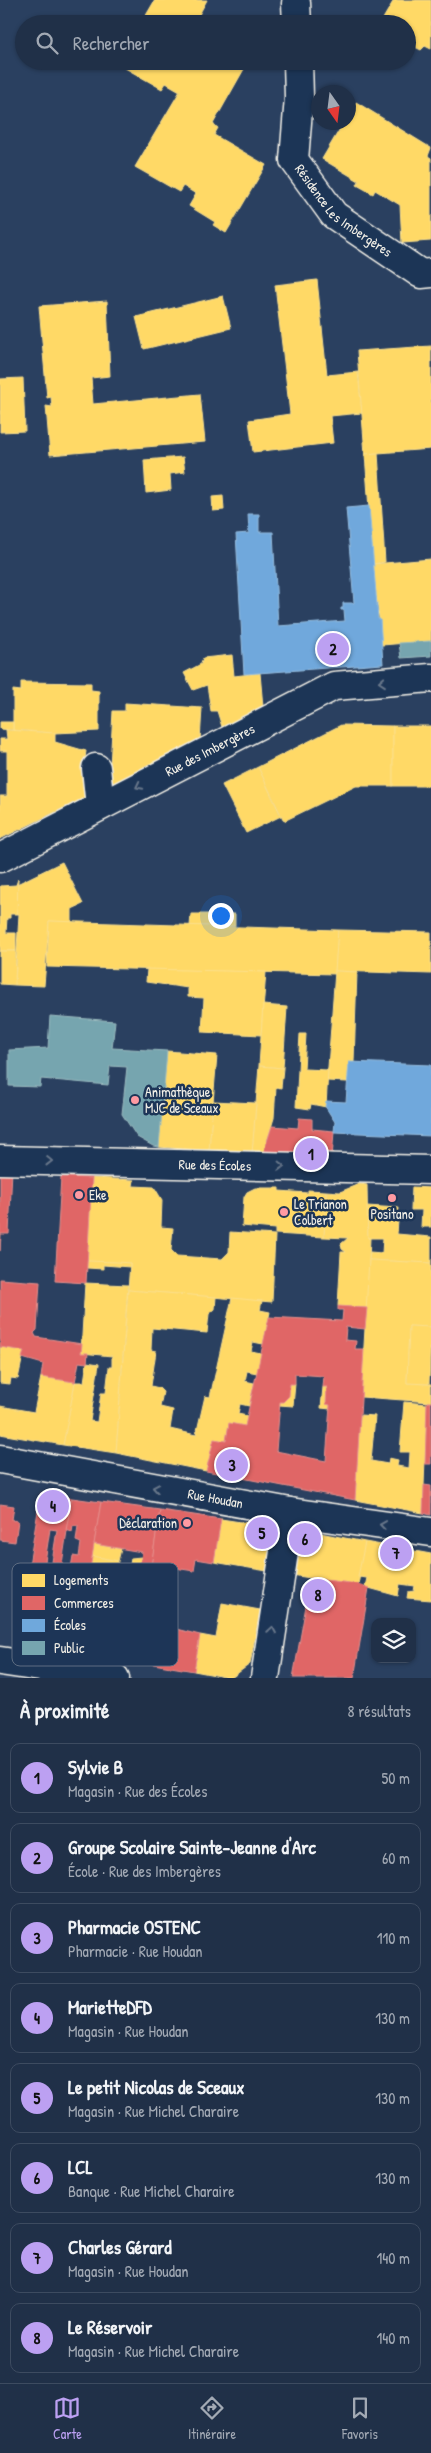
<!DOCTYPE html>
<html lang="fr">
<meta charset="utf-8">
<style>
body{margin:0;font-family:"Patrick Hand",sans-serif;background:#28384f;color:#f1f3f6}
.controls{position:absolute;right:15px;bottom:15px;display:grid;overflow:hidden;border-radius:10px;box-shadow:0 1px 4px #0004}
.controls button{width:45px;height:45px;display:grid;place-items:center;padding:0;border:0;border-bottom:1px solid #3d4b60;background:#203048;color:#f1f3f6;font:25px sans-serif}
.compass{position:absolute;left:311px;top:85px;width:45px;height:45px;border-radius:50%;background:#203048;box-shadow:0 1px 4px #0004;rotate:166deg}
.you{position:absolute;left:220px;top:915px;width:18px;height:18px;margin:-12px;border:4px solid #fff;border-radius:50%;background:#1a73e8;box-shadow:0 0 0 8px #1a73e833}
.badge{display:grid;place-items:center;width:32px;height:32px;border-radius:50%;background:#bca0f2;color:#111;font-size:16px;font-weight:700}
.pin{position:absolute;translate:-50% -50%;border:2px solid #fff;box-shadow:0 1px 5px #0006}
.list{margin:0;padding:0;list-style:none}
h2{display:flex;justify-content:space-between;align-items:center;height:65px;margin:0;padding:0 20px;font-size:21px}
h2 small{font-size:16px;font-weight:400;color:#a2a9b4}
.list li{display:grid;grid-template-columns:32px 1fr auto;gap:15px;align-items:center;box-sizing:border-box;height:70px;margin:0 10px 10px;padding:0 10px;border:1px solid #3d4b60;border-radius:10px}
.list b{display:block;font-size:19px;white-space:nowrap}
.list p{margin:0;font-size:16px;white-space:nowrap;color:#a2a9b4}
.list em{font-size:16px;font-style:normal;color:#a2a9b4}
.icon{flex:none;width:28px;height:28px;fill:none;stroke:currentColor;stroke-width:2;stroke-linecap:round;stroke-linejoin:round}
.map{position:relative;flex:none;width:431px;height:1678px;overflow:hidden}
.search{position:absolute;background:#203048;box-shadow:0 1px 4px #0004;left:15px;right:15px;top:15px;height:55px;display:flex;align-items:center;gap:12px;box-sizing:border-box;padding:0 18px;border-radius:28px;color:#a2a9b4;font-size:19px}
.sheet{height:705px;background:#203048}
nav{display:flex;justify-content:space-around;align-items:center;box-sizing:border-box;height:70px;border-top:1px solid #3d4b60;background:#203048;font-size:14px;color:#a2a9b4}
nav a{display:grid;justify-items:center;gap:2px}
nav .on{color:#bca0f2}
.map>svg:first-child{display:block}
.homes{fill:#ffd966;stroke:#fce08d}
.shops{fill:#e06666;stroke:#e6908d;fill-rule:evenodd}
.schools{fill:#6fa8dc;stroke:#97bee0}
.public{fill:#76a5af;stroke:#9cbcc0}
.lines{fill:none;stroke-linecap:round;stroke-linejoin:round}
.minor-casing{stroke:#f4f1e8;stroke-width:31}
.path{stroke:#f4f1e8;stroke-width:3;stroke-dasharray:4 4;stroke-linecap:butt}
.minor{stroke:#1d3557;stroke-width:28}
.oneway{stroke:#68778a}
.poi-dot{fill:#ff9aa2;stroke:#1d3557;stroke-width:2}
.labels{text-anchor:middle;stroke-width:5;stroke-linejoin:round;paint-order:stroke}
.street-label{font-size:14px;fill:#f4f1e8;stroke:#1d3557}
.poi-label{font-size:14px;fill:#f4f1e8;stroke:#1d3557;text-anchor:start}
.key{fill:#1d3557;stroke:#5e6d82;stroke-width:1}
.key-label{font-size:14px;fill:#f4f1e8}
</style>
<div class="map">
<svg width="431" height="1678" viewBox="0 0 431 1678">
<rect width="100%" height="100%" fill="#2a4060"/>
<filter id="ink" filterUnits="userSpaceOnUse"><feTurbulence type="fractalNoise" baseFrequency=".02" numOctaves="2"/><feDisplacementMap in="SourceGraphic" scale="10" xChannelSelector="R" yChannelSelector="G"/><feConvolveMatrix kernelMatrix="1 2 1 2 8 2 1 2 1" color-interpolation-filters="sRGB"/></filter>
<g filter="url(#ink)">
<g class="homes">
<polygon points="155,0 207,0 195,22 198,24 141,24"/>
<polygon points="394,0 431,0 431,49 425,46 421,50 407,43 407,24 380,24"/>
<polygon points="120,61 248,62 213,124 218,128 214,135 266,165 226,233 213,225 215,222 189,206 196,194 183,186 179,192 135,167 180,91 166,83 162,89 118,64"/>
<polygon points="356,102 431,148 428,156 431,158 431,241 402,243 400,205 375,190 373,194 357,185 359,181 322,159 344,122 348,122 348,115"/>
<polygon points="317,280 327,375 358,372 362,413 330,416 333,443 253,452 249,420 290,414 275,285"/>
<polygon points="223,296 231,328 144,349 136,317"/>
<polygon points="107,301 110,376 91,378 93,404 200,394 205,442 50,455 46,406 52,407 51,397 47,398 39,306"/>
<polygon points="431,346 431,449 365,454 357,351"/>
<polygon points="23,378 25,431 0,432 0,379"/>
<polygon points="378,453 385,562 373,564 365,454"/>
<polygon points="183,457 185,472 170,474 171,490 146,493 144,460"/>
<polygon points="223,496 224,510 213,511 212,497"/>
<polygon points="431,559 431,641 382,645 373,564"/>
<polygon points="232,655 234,676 260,673 263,707 258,713 223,730 217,711 211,711 207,685 193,690 184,673 201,664 203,658"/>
<polygon points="21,682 91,683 91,690 99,691 99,731 55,733 13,730 13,690 21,691"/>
<polygon points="125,703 202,708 200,741 109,786 113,711 125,711"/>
<polygon points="0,722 13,722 13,730 0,729"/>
<polygon points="341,725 393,726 393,786 356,786 284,821 258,767"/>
<rect x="393" y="726" width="38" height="60"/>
<polygon points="6,730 55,733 55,742 86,751 83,772 88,796 0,839 0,796 7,796 7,751 0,751 0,739 7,739"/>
<polygon points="258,767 281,816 246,833 222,785"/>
<polygon points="62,862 83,904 72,909 72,922 49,921 44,986 15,985 19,914 17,914 17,884"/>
<polygon points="18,879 17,914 10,914 10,918 7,918 6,933 16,933 16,951 0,951 0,886 16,885"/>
<polygon points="191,914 235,914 235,926 190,926"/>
<polygon points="49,921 338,930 335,974 47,967"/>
<polygon points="338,930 431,932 431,974 335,971"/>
<polygon points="0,951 16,951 15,985 0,984"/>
<polygon points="147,969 266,972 261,1035 202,1032 204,998 188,997 188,988 146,982"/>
<polygon points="335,971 357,972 354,1062 349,1062 347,1082 327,1081"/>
<polygon points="263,1005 287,1007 283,1068 259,1066"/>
<polygon points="300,1034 306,1034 304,1069 328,1070 326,1107 311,1104 310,1109 296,1107"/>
<polygon points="167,1051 217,1055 209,1151 159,1147"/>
<polygon points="259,1066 283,1068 281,1088 276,1087 274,1118 263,1154 252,1154"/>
<polygon points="213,1101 256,1103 252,1154 209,1151"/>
<polygon points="92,1178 134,1180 133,1186 154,1187 156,1190 162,1200 161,1227 173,1228 171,1250 177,1256 222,1259 229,1252 230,1232 275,1235 272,1302 128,1290 130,1263 87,1261"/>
<polygon points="359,1184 367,1185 368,1238 370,1238 367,1308 338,1306 341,1252 346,1252 342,1249 341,1244 348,1238 324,1237 326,1191 340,1192"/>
<polygon points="412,1187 431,1188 431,1227 421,1227 422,1210 411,1210"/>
<polygon points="255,1188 279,1188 279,1191 308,1193 308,1190 326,1191 324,1237 275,1234 275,1229 242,1226 244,1197 247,1192"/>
<polygon points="367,1206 399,1208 397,1234 431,1237 431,1263 369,1260 370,1252 382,1253 383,1238 368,1238"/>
<polygon points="369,1260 431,1263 431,1327 409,1326 407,1383 431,1384 431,1402 361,1397"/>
<polygon points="87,1261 117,1262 130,1263 130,1267 103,1265 103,1269 87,1268"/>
<polygon points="85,1283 128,1285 116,1453 63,1445 75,1382 84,1382 87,1362 99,1364 90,1421 97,1422 101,1393 106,1393 109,1367 112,1367 112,1356 81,1353"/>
<polygon points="128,1290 216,1297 215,1309 209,1314 207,1333 152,1328 151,1350 156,1351 151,1386 159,1388 163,1392 160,1407 173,1410 170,1429 196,1435 205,1396 210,1397 232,1298 262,1301 260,1310 270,1312 263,1344 253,1342 251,1351 261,1353 257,1373 247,1371 245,1381 254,1383 249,1406 240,1404 238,1414 247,1416 245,1426 229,1423 226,1441 214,1439 206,1471 116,1453"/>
<polygon points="409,1326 431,1327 429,1384 407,1383"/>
<polygon points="0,1347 24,1351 18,1379 11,1378 10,1384 0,1383"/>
<polygon points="41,1377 75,1382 63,1445 0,1434 0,1406 34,1412"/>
<polygon points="290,1384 295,1384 293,1406 279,1405 280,1402 283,1402 289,1396"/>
<polygon points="323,1387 327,1387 326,1404 330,1405 330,1409 321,1408"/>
<polygon points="404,1402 427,1404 423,1513 355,1500 360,1415 375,1416 371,1461 388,1464 389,1458 398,1460 397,1466 409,1468 410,1452 400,1452"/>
<polygon points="221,1519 274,1527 267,1571 214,1562"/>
<polygon points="305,1530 365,1542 358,1586 292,1575 299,1535"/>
<polygon points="365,1542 431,1554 431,1600 407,1598 408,1592 414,1591 415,1586 400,1584 398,1596 365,1587 367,1578 358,1577"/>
<polygon points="94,1544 121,1549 118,1561 92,1556"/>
<polygon points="92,1556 118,1561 106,1635 120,1638 132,1571 150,1574 136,1661 76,1651"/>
<polygon points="141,1557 139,1572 129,1571 131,1558"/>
<polygon points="222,1603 260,1610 250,1664 231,1678 194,1671 200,1635 216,1638"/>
</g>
<g class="shops">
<polygon points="299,1118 312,1119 312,1129 334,1131 332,1159 263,1154 272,1126 298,1128"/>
<polygon points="0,1170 12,1170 9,1234 1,1234 0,1251"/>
<polygon points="61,1177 92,1178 86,1283 55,1281"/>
<polygon points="0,1279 40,1282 37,1330 34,1333 36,1337 82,1344 81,1353 88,1353 87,1363 79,1362 75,1382 41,1377 43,1364 22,1358 24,1351 0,1347"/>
<path d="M338 1306 367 1308 365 1329 346 1327 345 1340 356 1341 355 1349H364L355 1500 206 1471 214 1439 226 1441 229 1423 245 1426 269 1317 342 1321 343 1310H338ZM295 1374 324 1376 323 1387H327L326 1404 330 1405 326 1461 276 1451 280 1402H283L289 1396 290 1384H295Z"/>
<polygon points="427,1402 431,1402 431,1464 425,1464"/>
<polygon points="424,1485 431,1486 431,1515 423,1513"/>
<polygon points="41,1493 72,1498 62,1564 52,1562 57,1530 50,1529 44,1568 29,1565"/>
<polygon points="72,1498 101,1502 87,1588 68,1585 73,1556 79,1557 81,1543 76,1541 78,1526 73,1526 72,1532 66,1530"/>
<polygon points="101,1502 160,1510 150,1574 139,1572 142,1552 94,1544"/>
<polygon points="0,1504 14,1506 12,1520 18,1521 15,1542 0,1540"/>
<polygon points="160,1510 221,1519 214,1562 196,1559 194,1571 175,1568 164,1626 200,1635 194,1671 136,1661"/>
<polygon points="311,1578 358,1584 369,1588 354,1678 293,1678"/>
</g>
<g class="schools">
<polygon points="369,506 378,619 380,619 383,664 244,674 236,534 249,533 248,514 259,514 259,532 273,532 278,626 345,621 344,610 341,610 341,608 343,608 343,603 354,603 346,508"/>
<polygon points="349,1062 431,1065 431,1136 334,1132 335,1122 325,1106 326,1101 346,1102"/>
</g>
<g class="public">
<polygon points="431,641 431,656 401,658 399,643"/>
<polygon points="50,1016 115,1021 112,1048 167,1051 159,1147 153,1146 137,1137 122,1114 127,1067 110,1066 108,1085 41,1079 40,1087 9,1086 9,1050 48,1048"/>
</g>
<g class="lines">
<defs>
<g id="minor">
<polyline points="296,3 297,24"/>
<path id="s1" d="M298 61 299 97 294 160 334 215 421 274 431 273"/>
<polyline points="96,768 100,806"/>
<path id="s2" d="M0 858 334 686 431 678"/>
<path id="s3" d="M0 1160 431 1170"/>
<path id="s4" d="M0 1459 290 1512 431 1532"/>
<polyline points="0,1661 115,1678"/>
<polyline points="265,1678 290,1512"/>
</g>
</defs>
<use href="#minor" class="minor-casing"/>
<polyline class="path" points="430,1350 431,1349"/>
<use href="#minor" class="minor"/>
</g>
<defs><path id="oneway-chevron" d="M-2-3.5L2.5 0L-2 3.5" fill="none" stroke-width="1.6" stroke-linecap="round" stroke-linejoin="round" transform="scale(1.25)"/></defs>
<g class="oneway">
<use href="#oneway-chevron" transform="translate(382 682) rotate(175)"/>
<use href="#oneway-chevron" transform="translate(139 786) rotate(153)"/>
<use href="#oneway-chevron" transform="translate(49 1161) rotate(1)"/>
<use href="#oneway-chevron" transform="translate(281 1166) rotate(1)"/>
<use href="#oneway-chevron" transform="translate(156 1488) rotate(-170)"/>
<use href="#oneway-chevron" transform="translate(383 1525) rotate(-172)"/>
<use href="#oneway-chevron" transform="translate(272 1630) rotate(-81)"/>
</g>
</g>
<g class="poi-dot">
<circle cx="135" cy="1100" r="5"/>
<circle cx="79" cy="1195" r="5"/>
<circle cx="392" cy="1198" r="5"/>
<circle cx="284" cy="1212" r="5"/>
<circle cx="187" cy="1523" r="5"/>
</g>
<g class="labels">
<g class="street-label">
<text dy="5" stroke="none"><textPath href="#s1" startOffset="171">Résidence Les Imbergères</textPath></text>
<text dy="5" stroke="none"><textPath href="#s2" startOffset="236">Rue des Imbergères</textPath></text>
<text dy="5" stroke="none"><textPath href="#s3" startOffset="215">Rue des Écoles</textPath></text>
<text dy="5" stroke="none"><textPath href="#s4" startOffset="219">Rue Houdan</textPath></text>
</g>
<g class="poi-label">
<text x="145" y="1097">Animathèque<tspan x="145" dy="16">MJC de Sceaux</tspan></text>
<text x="89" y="1200">Eke</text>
<text x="294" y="1209">Le Trianon<tspan x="294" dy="16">Colbert</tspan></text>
<text x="392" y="1219" text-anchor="middle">Positano</text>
<text x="177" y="1528" text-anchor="end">Déclaration</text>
</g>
</g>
<rect x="12" y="1563" width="166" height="103" rx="8" class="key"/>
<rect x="22" y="1574" width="23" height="13" fill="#ffd966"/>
<rect x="22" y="1596" width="23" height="14" fill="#e06666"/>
<rect x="22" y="1619" width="23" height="13" fill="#6fa8dc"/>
<rect x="22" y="1641" width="23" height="14" fill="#76a5af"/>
<g class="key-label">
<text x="54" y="1585">Logements</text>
<text x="54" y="1608">Commerces</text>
<text x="54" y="1630">Écoles</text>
<text x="54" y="1653">Public</text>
</g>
</svg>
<div class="controls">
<button><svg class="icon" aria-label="layers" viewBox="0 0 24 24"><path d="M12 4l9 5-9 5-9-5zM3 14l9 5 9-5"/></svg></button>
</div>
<svg class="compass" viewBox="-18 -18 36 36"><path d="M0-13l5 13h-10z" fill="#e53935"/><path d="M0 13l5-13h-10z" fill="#a2a9b4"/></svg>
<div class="you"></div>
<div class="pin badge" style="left:311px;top:1154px">1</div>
<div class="pin badge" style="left:333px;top:649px">2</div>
<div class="pin badge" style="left:232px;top:1465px">3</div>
<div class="pin badge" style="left:53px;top:1506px">4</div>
<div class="pin badge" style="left:262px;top:1533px">5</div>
<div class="pin badge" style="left:305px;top:1539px">6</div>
<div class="pin badge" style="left:396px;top:1553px">7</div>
<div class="pin badge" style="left:318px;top:1595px">8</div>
<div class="search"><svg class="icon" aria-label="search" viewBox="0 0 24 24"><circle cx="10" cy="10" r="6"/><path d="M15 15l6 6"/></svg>Rechercher</div>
</div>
<section class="sheet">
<h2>À proximité<small>8 résultats</small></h2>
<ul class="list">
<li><span class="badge">1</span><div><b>Sylvie B</b><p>Magasin · Rue des Écoles</p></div><em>50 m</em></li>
<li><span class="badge">2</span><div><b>Groupe Scolaire Sainte-Jeanne d'Arc</b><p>École · Rue des Imbergères</p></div><em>60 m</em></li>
<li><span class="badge">3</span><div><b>Pharmacie OSTENC</b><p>Pharmacie · Rue Houdan</p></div><em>110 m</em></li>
<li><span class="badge">4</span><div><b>MarietteDFD</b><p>Magasin · Rue Houdan</p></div><em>130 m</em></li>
<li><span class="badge">5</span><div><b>Le petit Nicolas de Sceaux</b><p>Magasin · Rue Michel Charaire</p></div><em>130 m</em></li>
<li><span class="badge">6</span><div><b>LCL</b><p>Banque · Rue Michel Charaire</p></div><em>130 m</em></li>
<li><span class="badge">7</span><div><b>Charles Gérard</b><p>Magasin · Rue Houdan</p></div><em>140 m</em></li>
<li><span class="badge">8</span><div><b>Le Réservoir</b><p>Magasin · Rue Michel Charaire</p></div><em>140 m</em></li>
</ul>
</section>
<nav>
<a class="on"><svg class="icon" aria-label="map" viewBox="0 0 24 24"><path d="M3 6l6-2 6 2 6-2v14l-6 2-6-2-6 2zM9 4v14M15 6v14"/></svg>Carte</a>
<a><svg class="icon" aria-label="directions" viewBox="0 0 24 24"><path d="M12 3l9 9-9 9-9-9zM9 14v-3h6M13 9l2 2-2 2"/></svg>Itinéraire</a>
<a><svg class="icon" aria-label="saved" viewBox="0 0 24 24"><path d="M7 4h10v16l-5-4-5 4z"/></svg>Favoris</a>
</nav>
